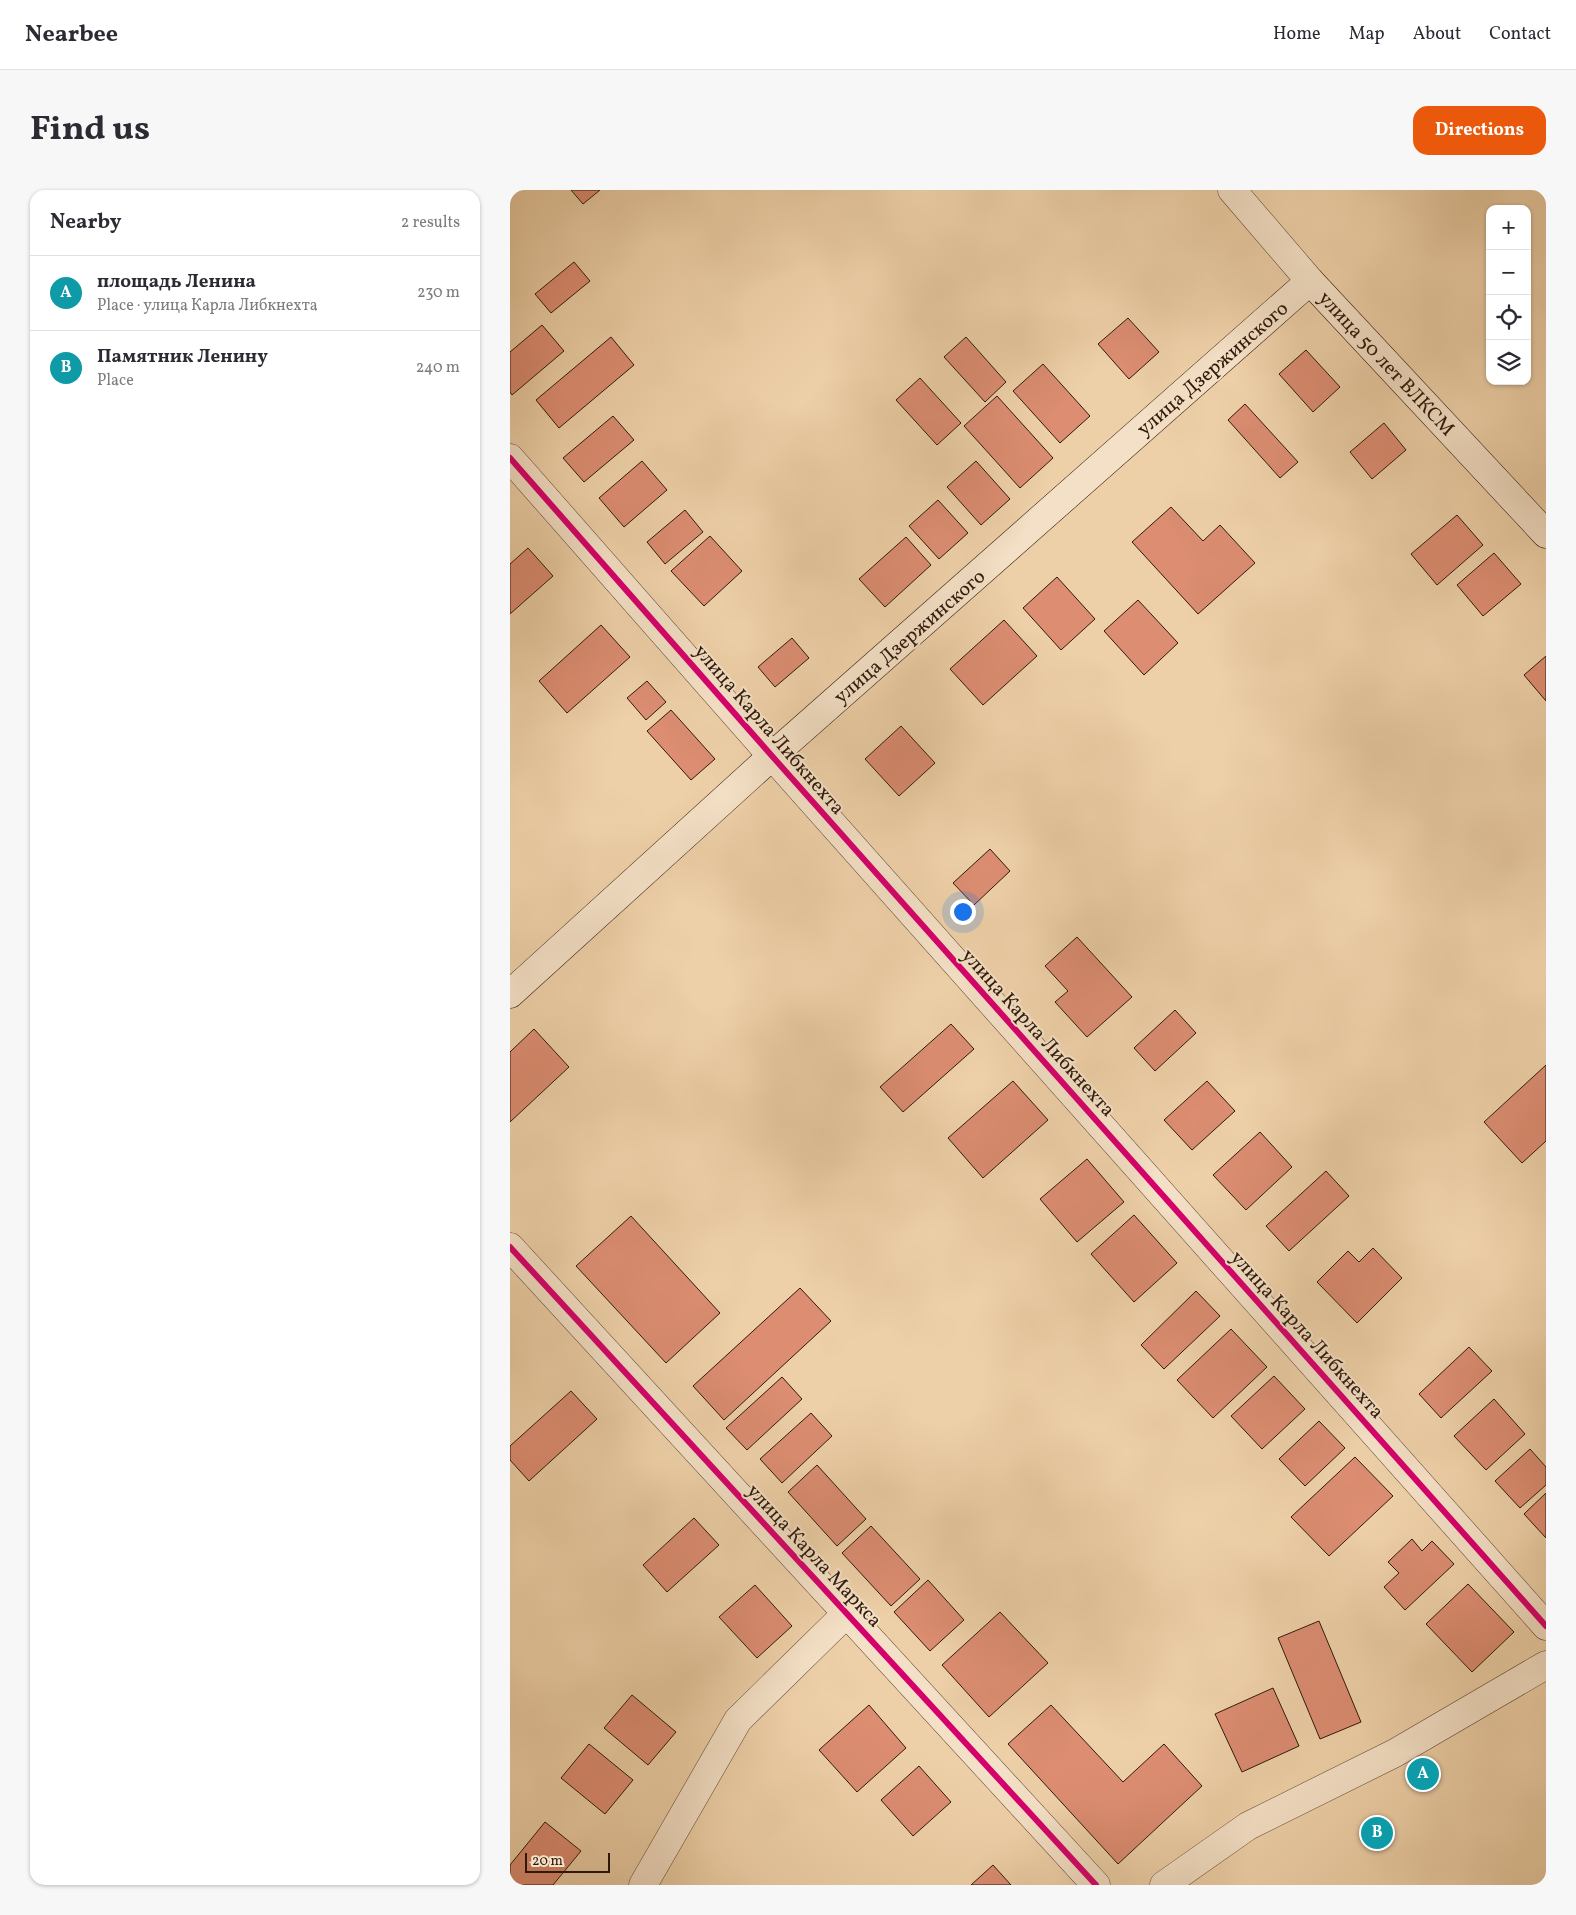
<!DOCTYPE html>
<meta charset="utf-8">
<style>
body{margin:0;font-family:Vollkorn,serif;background:#f7f7f7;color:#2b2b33}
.controls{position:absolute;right:15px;top:15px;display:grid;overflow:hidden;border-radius:10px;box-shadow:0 1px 4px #0004}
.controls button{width:45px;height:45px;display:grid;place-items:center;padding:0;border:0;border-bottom:1px solid #e1e1e2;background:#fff;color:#2b2b33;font:25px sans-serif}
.scale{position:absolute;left:15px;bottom:12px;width:85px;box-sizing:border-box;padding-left:5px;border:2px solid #2f190c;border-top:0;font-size:14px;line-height:18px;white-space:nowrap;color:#2f190c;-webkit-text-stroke:4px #f4e0c6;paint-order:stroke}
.you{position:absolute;left:452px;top:721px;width:18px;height:18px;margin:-12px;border:4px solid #fff;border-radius:50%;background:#1a73e8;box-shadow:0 0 0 8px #1a73e833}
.badge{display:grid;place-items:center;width:32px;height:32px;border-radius:50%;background:#ea580c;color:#fff;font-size:16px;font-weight:700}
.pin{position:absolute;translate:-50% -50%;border:2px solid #fff;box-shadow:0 1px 5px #0006}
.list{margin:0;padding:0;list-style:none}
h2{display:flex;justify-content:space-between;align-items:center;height:65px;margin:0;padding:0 20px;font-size:21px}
h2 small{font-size:16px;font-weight:400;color:#7c7c81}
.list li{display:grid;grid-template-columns:32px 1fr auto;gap:15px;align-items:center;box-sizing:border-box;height:75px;padding:0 20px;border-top:1px solid #e1e1e2}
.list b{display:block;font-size:19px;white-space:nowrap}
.list p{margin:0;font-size:16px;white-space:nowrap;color:#7c7c81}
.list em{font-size:16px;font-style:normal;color:#7c7c81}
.icon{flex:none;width:28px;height:28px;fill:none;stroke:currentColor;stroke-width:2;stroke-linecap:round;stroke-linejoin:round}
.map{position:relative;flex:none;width:1036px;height:1695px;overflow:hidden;border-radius:15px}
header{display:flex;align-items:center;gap:30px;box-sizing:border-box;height:70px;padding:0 25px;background:#fff;border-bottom:1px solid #e1e1e2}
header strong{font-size:24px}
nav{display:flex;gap:28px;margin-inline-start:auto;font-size:18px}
.intro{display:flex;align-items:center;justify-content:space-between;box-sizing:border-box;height:120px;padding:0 30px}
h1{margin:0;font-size:35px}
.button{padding:12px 22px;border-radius:15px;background:#ea580c;color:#fff;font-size:18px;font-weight:700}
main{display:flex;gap:30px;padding:0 30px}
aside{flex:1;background:#fff;border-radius:15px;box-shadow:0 1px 4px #0004}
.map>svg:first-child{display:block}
.building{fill:#dc8d72;stroke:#2f190c}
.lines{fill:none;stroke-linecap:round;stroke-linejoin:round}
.minor-casing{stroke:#5f4733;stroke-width:29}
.secondary-casing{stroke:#2f190c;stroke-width:29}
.minor{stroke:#f4e0c6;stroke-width:28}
.secondary{stroke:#f4e0c6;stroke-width:28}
.cycleway-casing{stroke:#f4e0c6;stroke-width:9}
.cycleway{stroke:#d6006c;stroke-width:6}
.labels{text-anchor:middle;stroke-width:4;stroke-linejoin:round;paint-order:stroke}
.street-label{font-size:20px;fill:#2f190c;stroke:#f4e0c6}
</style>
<header>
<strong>Nearbee</strong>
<nav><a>Home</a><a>Map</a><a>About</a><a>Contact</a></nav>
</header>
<div class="intro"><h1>Find us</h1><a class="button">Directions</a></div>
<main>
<aside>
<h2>Nearby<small>2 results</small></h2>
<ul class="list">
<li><span class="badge" style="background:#0f9aa8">A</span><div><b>площадь Ленина</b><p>Place · улица Карла Либкнехта</p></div><em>230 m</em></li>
<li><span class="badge" style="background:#0f9aa8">B</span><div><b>Памятник Ленину</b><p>Place</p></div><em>240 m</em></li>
</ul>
</aside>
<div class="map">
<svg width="1036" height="1695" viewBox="0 0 1036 1695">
<rect width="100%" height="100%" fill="#eed0a8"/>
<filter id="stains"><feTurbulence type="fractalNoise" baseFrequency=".004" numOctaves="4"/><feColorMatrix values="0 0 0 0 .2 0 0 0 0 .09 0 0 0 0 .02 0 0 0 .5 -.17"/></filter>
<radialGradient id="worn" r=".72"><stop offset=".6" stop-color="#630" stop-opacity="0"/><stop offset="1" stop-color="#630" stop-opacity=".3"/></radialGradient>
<g class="building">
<polygon points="61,0 90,0 73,14"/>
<polygon points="64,72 80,91 41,123 25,104"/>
<polygon points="618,128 649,162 619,189 588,154"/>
<polygon points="32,135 54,161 2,205 0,202 0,162"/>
<polygon points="101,147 124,175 49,238 26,210"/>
<polygon points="456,147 496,192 475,212 434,167"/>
<polygon points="796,160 830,197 803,222 769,184"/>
<polygon points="533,174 580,226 550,253 503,201"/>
<polygon points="410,188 451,233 427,255 386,210"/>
<polygon points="487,206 543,268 510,298 454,236"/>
<polygon points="735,214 788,272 770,288 718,230"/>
<polygon points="103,226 124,250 74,292 53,268"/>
<polygon points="874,233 896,260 862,289 840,262"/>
<polygon points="132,271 157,300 114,337 89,308"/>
<polygon points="466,271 500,309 471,335 437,297"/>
<polygon points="428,310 458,343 429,369 399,336"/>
<polygon points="661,317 693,351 710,335 745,373 688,424 622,352"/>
<polygon points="175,320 193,342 155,374 137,352"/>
<polygon points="947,325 973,355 927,395 901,364"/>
<polygon points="200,346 232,381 194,416 161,381"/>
<polygon points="396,347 421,375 375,417 349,389"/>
<polygon points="18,358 43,386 0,424 0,374"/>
<polygon points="984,363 1011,394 973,426 947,395"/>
<polygon points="547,387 585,429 551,460 513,418"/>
<polygon points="628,410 668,453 634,485 594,441"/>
<polygon points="494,430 527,466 473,515 440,479"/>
<polygon points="91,435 120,467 57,523 29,491"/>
<polygon points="282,448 299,468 265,497 248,477"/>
<polygon points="1036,466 1036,511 1014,485"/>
<polygon points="137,491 156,512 136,530 117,508"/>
<polygon points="161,520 205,569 181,590 137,541"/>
<polygon points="391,536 425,573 389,606 355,569"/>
<polygon points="480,659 500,681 464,715 443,693"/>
<polygon points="567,747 622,807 577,847 545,812 558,801 535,776"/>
<polygon points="665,820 686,843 645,881 624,858"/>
<polygon points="441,834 464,859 393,922 370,897"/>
<polygon points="24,839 59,877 0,932 0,862"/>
<polygon points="1036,875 1036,951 1012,973 974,932"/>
<polygon points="503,891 538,930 473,988 438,948"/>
<polygon points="697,891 725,921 682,960 654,930"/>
<polygon points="750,942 782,977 736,1020 703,985"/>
<polygon points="577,969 614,1012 567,1052 530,1009"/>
<polygon points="816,981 839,1006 779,1061 756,1036"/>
<polygon points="624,1025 667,1073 624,1112 581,1064"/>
<polygon points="121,1026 210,1123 156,1173 66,1076"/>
<polygon points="863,1058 892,1088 847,1133 807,1092 838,1061 849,1072"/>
<polygon points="290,1098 321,1131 214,1230 183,1196"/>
<polygon points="686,1101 710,1126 654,1179 631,1155"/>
<polygon points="721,1139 757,1177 703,1228 667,1190"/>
<polygon points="959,1157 982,1181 931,1228 909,1204"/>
<polygon points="764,1186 795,1219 752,1259 721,1226"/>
<polygon points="272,1187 292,1209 237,1260 216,1238"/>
<polygon points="61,1201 87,1229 19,1291 0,1270 0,1256"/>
<polygon points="984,1209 1015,1244 976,1280 944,1246"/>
<polygon points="301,1223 322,1246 272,1293 250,1269"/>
<polygon points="809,1231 835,1258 795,1296 769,1269"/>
<polygon points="1020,1259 1036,1277 1036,1295 1010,1318 985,1291"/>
<polygon points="845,1267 883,1306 819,1366 781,1327"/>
<polygon points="307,1275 356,1329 327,1356 278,1302"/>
<polygon points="1036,1303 1036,1348 1014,1324"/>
<polygon points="184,1328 209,1355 157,1402 133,1375"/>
<polygon points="361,1336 410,1389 381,1416 332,1363"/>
<polygon points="902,1349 912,1361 922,1351 944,1374 895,1420 874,1397 889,1383 878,1372"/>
<polygon points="418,1390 454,1430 420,1461 384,1422"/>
<polygon points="958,1394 1004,1442 962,1482 916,1434"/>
<polygon points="245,1395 282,1436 247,1468 209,1427"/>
<polygon points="490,1422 538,1473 479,1527 432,1475"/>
<polygon points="809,1431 851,1532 810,1549 768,1448"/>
<polygon points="763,1498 789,1556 732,1582 705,1524"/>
<polygon points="122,1505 166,1542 138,1575 94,1538"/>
<polygon points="359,1515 396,1558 347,1602 309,1560"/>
<polygon points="541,1515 613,1592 654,1554 692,1596 608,1674 498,1554"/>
<polygon points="79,1554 123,1590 95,1624 51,1588"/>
<polygon points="409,1576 441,1612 403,1646 371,1610"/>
<polygon points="35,1632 71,1661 43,1695 5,1695 0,1691 0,1675"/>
<polygon points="483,1675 501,1695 461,1695"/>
</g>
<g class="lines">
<defs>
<g id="minor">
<polyline points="722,0 800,91"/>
<polyline points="0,268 262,566 1036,1436"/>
<polyline points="0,1057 586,1695"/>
<polyline points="133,1695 228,1530 337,1423"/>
<polyline points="654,1695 738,1636 885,1563 1036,1475"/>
</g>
<polyline id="secondary" points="0,804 262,566 800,91 1036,344"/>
</defs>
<use href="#minor" class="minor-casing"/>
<use href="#secondary" class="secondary-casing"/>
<use href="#minor" class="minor"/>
<use href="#secondary" class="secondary"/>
<defs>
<g id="cycleway">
<polyline points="0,268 262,566 1036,1436"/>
<polyline points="0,1057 586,1695"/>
</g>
</defs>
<use href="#cycleway" class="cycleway-casing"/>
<use href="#cycleway" class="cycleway"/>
</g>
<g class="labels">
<g class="street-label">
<text transform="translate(877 173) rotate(47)" y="7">улица 50 лет ВЛКСМ</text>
<text transform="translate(702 178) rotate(-41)" y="7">улица Дзержинского</text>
<text transform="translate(399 446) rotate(-41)" y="7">улица Дзержинского</text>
<text transform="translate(260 539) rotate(49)" y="7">улица Карла Либкнехта</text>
<text transform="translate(529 842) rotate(48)" y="7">улица Карла Либкнехта</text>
<text transform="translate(798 1144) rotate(48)" y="7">улица Карла Либкнехта</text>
<text transform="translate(305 1365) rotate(47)" y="7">улица Карла Маркса</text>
</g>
</g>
<rect width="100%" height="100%" filter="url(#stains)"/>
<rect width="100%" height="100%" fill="url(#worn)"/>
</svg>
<div class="controls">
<button>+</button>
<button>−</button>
<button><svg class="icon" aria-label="locate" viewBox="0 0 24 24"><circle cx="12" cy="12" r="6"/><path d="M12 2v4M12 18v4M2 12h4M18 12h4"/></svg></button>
<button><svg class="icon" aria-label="layers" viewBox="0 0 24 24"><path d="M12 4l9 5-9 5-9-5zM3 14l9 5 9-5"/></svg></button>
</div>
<div class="scale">20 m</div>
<div class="you"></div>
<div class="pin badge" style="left:913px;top:1584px;background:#0f9aa8">A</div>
<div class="pin badge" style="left:867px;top:1643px;background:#0f9aa8">B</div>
</div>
</main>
